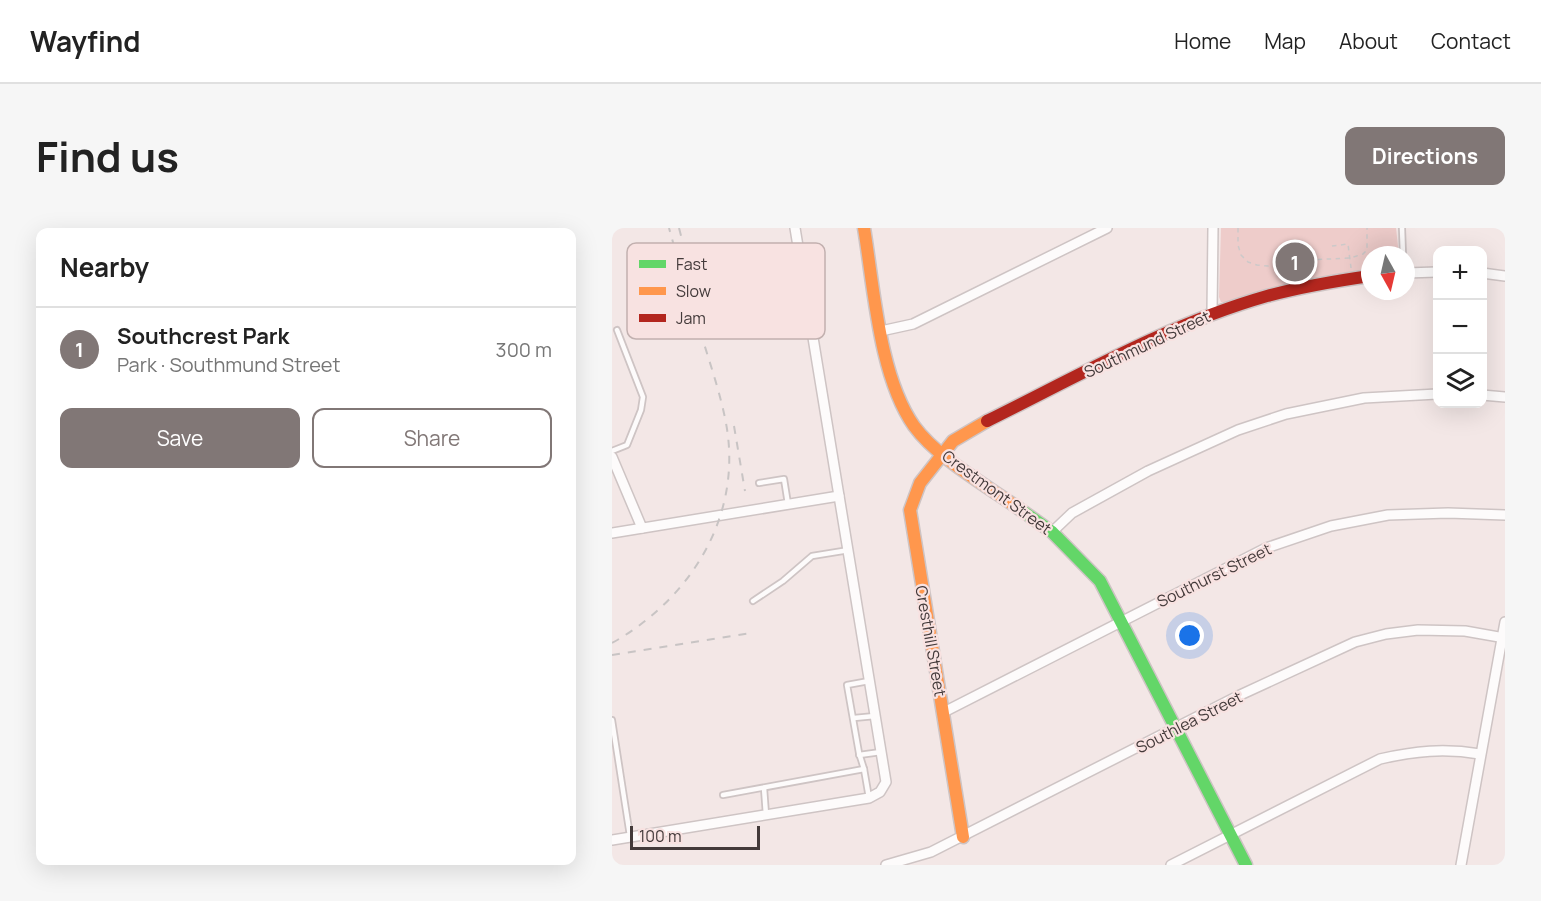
<!DOCTYPE html>
<meta charset="utf-8">
<style>
body{margin:0;font-family:Manrope,sans-serif;background:#f6f6f6;color:#222}
.controls{position:absolute;right:18px;top:18px;display:grid;overflow:hidden;border-radius:12px;box-shadow:0 6px 24px #0002}
.controls button{width:54px;height:54px;display:grid;place-items:center;padding:0;border:0;border-bottom:2px solid #e0e0e0;background:#fff;color:#222;font:30px sans-serif}
.compass{position:absolute;left:749px;top:18px;width:54px;height:54px;border-radius:50%;background:#fff;box-shadow:0 6px 24px #0002;rotate:172deg}
.scale{position:absolute;left:18px;bottom:15px;width:130px;box-sizing:border-box;padding-left:6px;border:3px solid #433a3a;border-top:0;font-size:16px;line-height:21px;white-space:nowrap;color:#433a3a;-webkit-text-stroke:4px #f8e2e1;paint-order:stroke}
.you{position:absolute;left:578px;top:408px;width:21px;height:21px;margin:-15px;border:4px solid #fff;border-radius:50%;background:#1a73e8;box-shadow:0 0 0 9px #1a73e833}
.badge{display:grid;place-items:center;width:39px;height:39px;border-radius:50%;background:#817776;color:#fff;font-size:20px;font-weight:700}
.pin{position:absolute;translate:-50% -50%;border:3px solid #fff;box-shadow:0 2px 6px #0006}
.list{margin:0;padding:0;list-style:none}
h2{display:flex;justify-content:space-between;align-items:center;height:78px;margin:0;padding:0 24px;font-size:26px}
h2 small{font-size:20px;font-weight:400;color:#767676}
.list li{display:grid;grid-template-columns:39px 1fr auto;gap:18px;align-items:center;box-sizing:border-box;height:84px;padding:0 24px;border-top:2px solid #e0e0e0}
.list b{display:block;font-size:22px;white-space:nowrap}
.list p{margin:0;font-size:20px;white-space:nowrap;color:#767676}
.list em{font-size:20px;font-style:normal;color:#767676}
.actions{display:flex;gap:12px;padding:18px 24px}
.actions a{flex:1;padding:14px 0;border:2px solid #817776;border-radius:12px;text-align:center;font-size:21px;color:#817776}
.actions .main{background:#817776;color:#fff}
.icon{flex:none;width:33px;height:33px;fill:none;stroke:currentColor;stroke-width:2;stroke-linecap:round;stroke-linejoin:round}
.map{position:relative;flex:none;width:893px;height:637px;overflow:hidden;border-radius:12px}
header{display:flex;align-items:center;gap:36px;box-sizing:border-box;height:84px;padding:0 30px;background:#fff;border-bottom:2px solid #e0e0e0}
header strong{font-size:28px}
nav{display:flex;gap:33px;margin-inline-start:auto;font-size:21px}
.intro{display:flex;align-items:center;justify-content:space-between;box-sizing:border-box;height:144px;padding:0 36px}
h1{margin:0;font-size:42px}
.button{padding:15px 27px;border-radius:12px;background:#817776;color:#fff;font-size:21px;font-weight:700}
main{display:flex;gap:36px;padding:0 36px}
aside{flex:1;background:#fff;border-radius:12px;box-shadow:0 6px 24px #0002}
.map>svg:first-child{display:block}
.green{fill:#eeccca}
.lines{fill:none;stroke-linecap:round;stroke-linejoin:round}
.lane-casing{stroke:#cec4c4;stroke-width:8}
.street-casing{stroke:#cec4c4;stroke-width:12}
.fast-casing{stroke:#cec4c4;stroke-width:15}
.slow-casing{stroke:#cec4c4;stroke-width:15}
.jam-casing{stroke:#cec4c4;stroke-width:15}
.path{stroke:#ccc9c9;stroke-width:1.5;stroke-dasharray:4.5 4.5;stroke-linecap:butt}
.lane{stroke:#fdfbfb;stroke-width:4.5}
.street{stroke:#fdfbfb;stroke-width:9}
.fast{stroke:#63d668;stroke-width:12}
.slow{stroke:#ff974d;stroke-width:12}
.jam{stroke:#b3261e;stroke-width:12}
.rail{stroke:#c8c4c4;stroke-width:2;stroke-dasharray:8 8;stroke-linecap:butt}
.labels{text-anchor:middle;stroke-width:4.5;stroke-linejoin:round;paint-order:stroke}
.street-label{font-size:16px;fill:#433a3a;stroke:#f8e2e1}
.key{fill:#f8e2e1;stroke:#c2b0af;stroke-width:1.5}
.key-label{font-size:16px;fill:#433a3a}
</style>
<header>
<strong>Wayfind</strong>
<nav><a>Home</a><a>Map</a><a>About</a><a>Contact</a></nav>
</header>
<div class="intro"><h1>Find us</h1><a class="button">Directions</a></div>
<main>
<aside>
<h2>Nearby<small></small></h2>
<ul class="list">
<li><span class="badge">1</span><div><b>Southcrest Park</b><p>Park · Southmund Street</p></div><em>300 m</em></li>
</ul>
<div class="actions"><a class="main">Save</a><a>Share</a></div>
</aside>
<div class="map">
<svg width="893" height="637" viewBox="0 0 893 637">
<rect width="100%" height="100%" fill="#f3e7e6"/>
<polygon class="green" points="609,0 784,0 787,27 758,27 758,42 671,58 616,74 609,74 607,69"/>
<g class="lines">
<defs>
<g id="lane">
<polyline points="790,0 791,27"/>
<polyline points="0,223 15,217 29,182 31,169 5,102"/>
<polyline points="147,255 172,251 176,276"/>
<polyline points="141,373 171,353 200,328 237,322"/>
<polyline points="242,490 263,488"/>
<polyline points="0,492 18,608"/>
<polyline points="247,527 269,524"/>
<polyline points="152,560 154,587"/>
<polyline points="111,567 252,541"/>
<polyline points="257,570 252,541 247,525 235,457 257,453"/>
</g>
<g id="street">
<polyline points="794,45 825,44"/>
<polyline points="870,45 893,48"/>
<polyline points="600,85 601,0"/>
<polyline points="269,103 301,96 495,0"/>
<polyline points="870,167 893,169"/>
<polyline points="0,229 30,300"/>
<polyline points="440,304 460,285 536,243 626,202 674,186 752,170 825,166"/>
<polyline points="0,305 227,268"/>
<polyline points="332,484 654,320 719,298 776,287 836,285 893,287"/>
<polyline points="0,612 257,570 268,564 274,554 183,0"/>
<polyline points="274,637 319,624 626,468 743,414 774,406 806,402 853,403 893,410"/>
<path d="M559 637 768 531C803 523 832 520 868 526"/>
<polyline points="849,637 893,394"/>
</g>
<polyline id="fast" points="409,282 440,304 488,353 634,637"/>
<g id="slow">
<path d="M252 0C262 60 267 148 302 198 325 230 377 259 409 282"/>
<polyline points="351,609 298,282 308,255 341,213 375,193"/>
</g>
<path id="jam" d="M375 193C466 148 557 96 655 68 689 59 723 53 758 48"/>
</defs>
<use href="#lane" class="lane-casing"/>
<use href="#street" class="street-casing"/>
<use href="#fast" class="fast-casing"/>
<use href="#slow" class="slow-casing"/>
<use href="#jam" class="jam-casing"/>
<g class="path">
<polyline points="626,0 626,17 629,27 636,34 645,37 656,38 695,32 738,30 751,26 755,22 755,0"/>
<polyline points="720,18 736,16 739,40"/>
</g>
<use href="#lane" class="lane"/>
<use href="#street" class="street"/>
<use href="#fast" class="fast"/>
<use href="#slow" class="slow"/>
<use href="#jam" class="jam"/>
<g class="rail">
<polyline points="67,0 89,84"/>
<polyline points="122,198 133,263"/>
<path d="M0 415C77 372 129 291 115 201 110 170 99 139 90 109 78 73 67 36 57 0"/>
<polyline points="0,427 139,405"/>
</g>
</g>
<g class="labels">
<g class="street-label">
<text transform="translate(535 116) rotate(-25)" y="6">Southmund Street</text>
<text transform="translate(385 264) rotate(36)" y="6">Crestmont Street</text>
<text transform="translate(602 347) rotate(-26)" y="6">Southurst Street</text>
<text transform="translate(319 413) rotate(80)" y="6">Cresthill Street</text>
<text transform="translate(577 494) rotate(-27)" y="6">Southlea Street</text>
</g>
</g>
<rect x="15" y="15" width="198" height="96" rx="9" class="key"/>
<rect x="27" y="32" width="27" height="8" fill="#63d668"/>
<rect x="27" y="59" width="27" height="8" fill="#ff974d"/>
<rect x="27" y="86" width="27" height="8" fill="#b3261e"/>
<g class="key-label">
<text x="64" y="42">Fast</text>
<text x="64" y="69">Slow</text>
<text x="64" y="96">Jam</text>
</g>
</svg>
<div class="controls">
<button>+</button>
<button>−</button>
<button><svg class="icon" aria-label="layers" viewBox="0 0 24 24"><path d="M12 4l9 5-9 5-9-5zM3 14l9 5 9-5"/></svg></button>
</div>
<svg class="compass" viewBox="-18 -18 36 36"><path d="M0-13l5 13h-10z" fill="#e53935"/><path d="M0 13l5-13h-10z" fill="#767676"/></svg>
<div class="scale">100 m</div>
<div class="you"></div>
<div class="pin badge" style="left:683px;top:34px">1</div>
</div>
</main>
